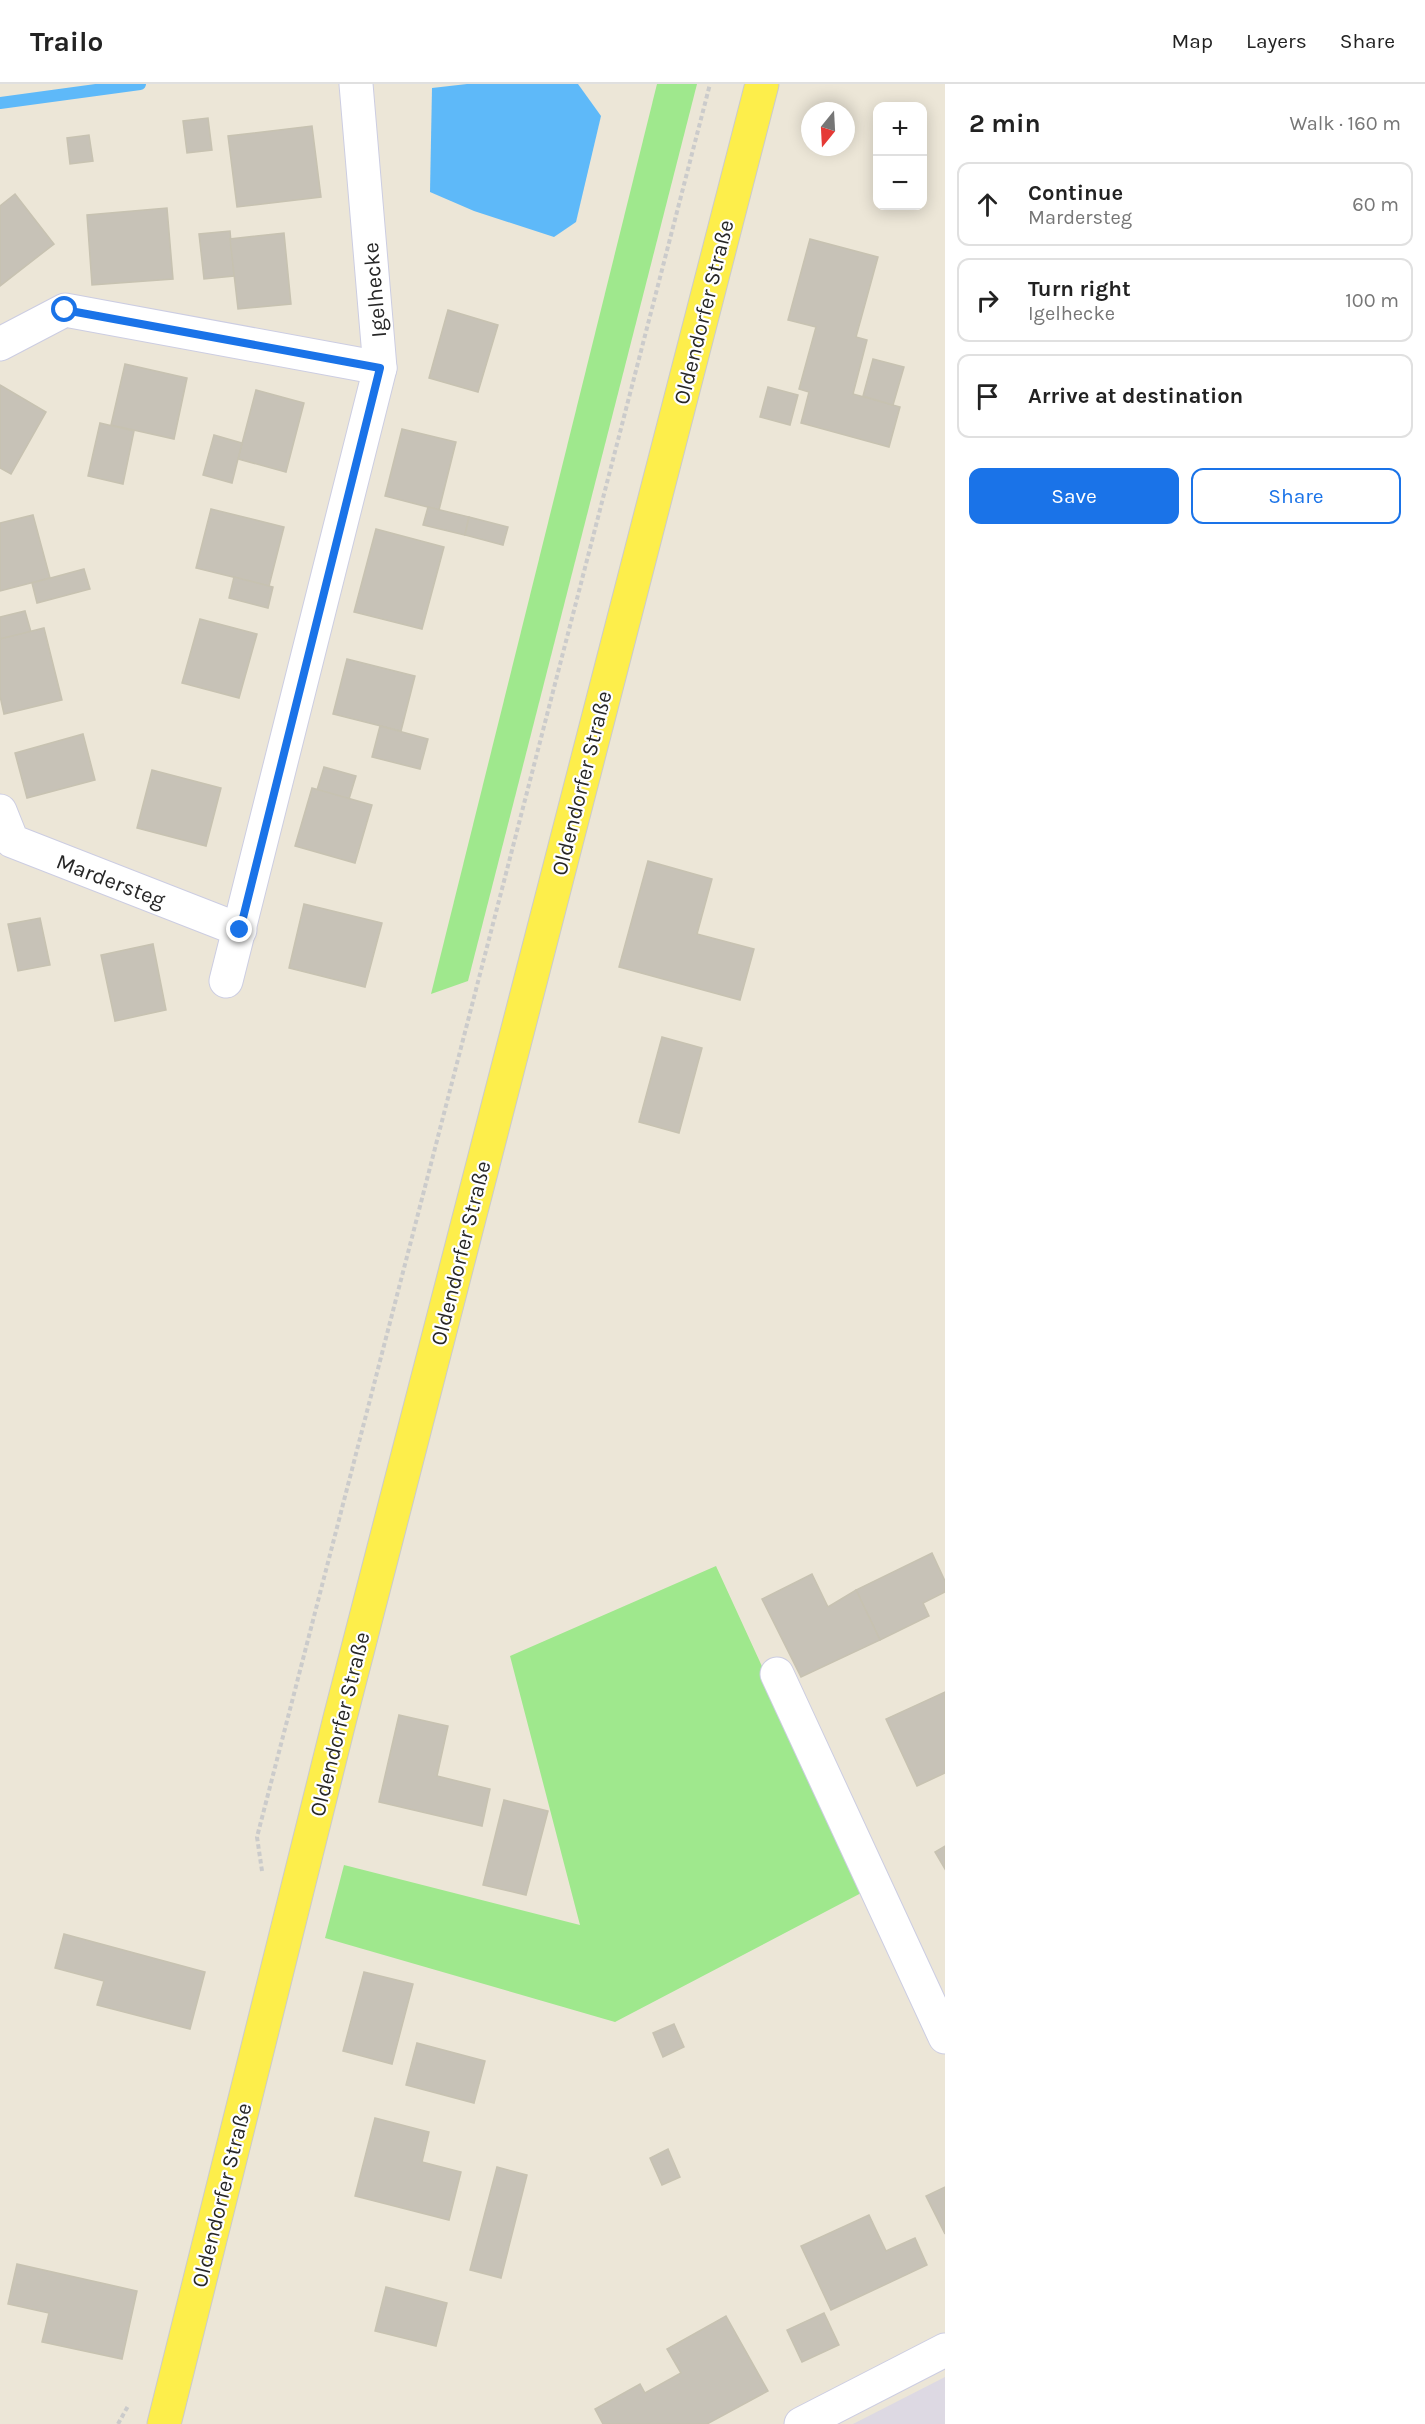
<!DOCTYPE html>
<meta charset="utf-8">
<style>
body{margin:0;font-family:Karla,sans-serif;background:#f2f2f2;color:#222}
.controls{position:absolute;right:18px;top:18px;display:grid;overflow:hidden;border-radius:12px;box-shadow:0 3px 15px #0003}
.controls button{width:54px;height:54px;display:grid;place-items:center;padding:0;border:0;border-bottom:2px solid #e0e0e0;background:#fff;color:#222;font:30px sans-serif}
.compass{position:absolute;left:801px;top:18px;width:54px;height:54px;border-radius:50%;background:#fff;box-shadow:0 3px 15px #0003;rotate:198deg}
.stop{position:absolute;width:18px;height:18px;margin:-14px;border:4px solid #1a73e8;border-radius:50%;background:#fff}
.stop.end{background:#1a73e8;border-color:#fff;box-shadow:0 2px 6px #0008}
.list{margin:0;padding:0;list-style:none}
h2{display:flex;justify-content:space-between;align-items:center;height:78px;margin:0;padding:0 24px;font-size:26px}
h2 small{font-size:20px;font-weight:400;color:#767676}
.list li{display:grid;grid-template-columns:39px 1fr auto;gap:18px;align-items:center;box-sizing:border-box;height:84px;margin:0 12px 12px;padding:0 12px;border:2px solid #e0e0e0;border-radius:12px}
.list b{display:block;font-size:22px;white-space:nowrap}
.list p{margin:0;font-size:20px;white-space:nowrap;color:#767676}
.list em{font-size:20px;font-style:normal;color:#767676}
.actions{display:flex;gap:12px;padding:18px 24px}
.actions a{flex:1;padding:14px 0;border:2px solid #1a73e8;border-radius:12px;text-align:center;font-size:21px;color:#1a73e8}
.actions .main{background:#1a73e8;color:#fff}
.icon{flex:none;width:33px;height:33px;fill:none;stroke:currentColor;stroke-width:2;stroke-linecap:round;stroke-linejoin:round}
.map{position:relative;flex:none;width:945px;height:2340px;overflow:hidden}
header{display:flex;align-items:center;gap:36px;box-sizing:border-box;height:84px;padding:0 30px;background:#fff;border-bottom:2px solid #e0e0e0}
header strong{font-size:28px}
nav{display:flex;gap:33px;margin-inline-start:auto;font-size:21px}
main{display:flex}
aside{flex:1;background:#fff}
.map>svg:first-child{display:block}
.industrial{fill:#ddd9e3}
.green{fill:#9fe88d}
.water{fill:#5eb9f9}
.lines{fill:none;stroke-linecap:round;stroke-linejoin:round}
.stream{stroke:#5eb9f9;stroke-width:12}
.building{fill:#c7c2b7;stroke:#c7c2b1;stroke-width:1.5}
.minor-casing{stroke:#cccde2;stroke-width:35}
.major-casing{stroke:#cbcbcb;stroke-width:35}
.path{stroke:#cbcbcb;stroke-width:4;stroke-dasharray:4.5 3;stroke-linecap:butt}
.minor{stroke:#fff;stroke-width:33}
.major{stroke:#fdee4b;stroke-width:33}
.route{stroke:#1a73e8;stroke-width:8}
.labels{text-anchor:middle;stroke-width:4.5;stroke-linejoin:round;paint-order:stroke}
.street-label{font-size:22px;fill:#272727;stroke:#fff}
</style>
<header>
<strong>Trailo</strong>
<nav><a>Map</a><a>Layers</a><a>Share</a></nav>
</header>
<main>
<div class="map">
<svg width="945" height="2340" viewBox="0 0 945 2340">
<rect width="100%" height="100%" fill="#ece6d7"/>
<polygon class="industrial" points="945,2293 945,2340 853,2340"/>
<g class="green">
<polygon points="657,0 697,0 468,897 431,910"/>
<polygon points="716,1482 865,1807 615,1938 325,1854 344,1781 580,1841 510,1572"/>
</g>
<polygon class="water" points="467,0 578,0 601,32 576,138 554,153 474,127 430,108 432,4"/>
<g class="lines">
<polyline class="stream" points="0,19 140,0"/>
</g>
<g class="building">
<polygon points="208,34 212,66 187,69 183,37"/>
<polygon points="312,42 321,113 237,123 228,52"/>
<polygon points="89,51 93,77 70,80 67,54"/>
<polygon points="15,110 54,160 0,202 0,122"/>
<polygon points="167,124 173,195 92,201 87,131"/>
<polygon points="230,147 234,192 204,195 199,150"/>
<polygon points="284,149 291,220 238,225 230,155"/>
<polygon points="810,155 878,173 856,253 867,256 853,310 900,323 889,363 801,339 809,308 799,305 816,243 788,236"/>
<polygon points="448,226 498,241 478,308 429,294"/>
<polygon points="873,275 904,283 893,321 863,312"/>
<polygon points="125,280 187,294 174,355 111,341"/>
<polygon points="0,301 46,328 11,390 0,384"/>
<polygon points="768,303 798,311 790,341 760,333"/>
<polygon points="256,306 304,319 286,388 238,375"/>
<polygon points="100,339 134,347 123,400 88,392"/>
<polygon points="402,345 456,358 439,426 385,412"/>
<polygon points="214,351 242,359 232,399 203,391"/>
<polygon points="428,423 469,433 465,451 423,441"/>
<polygon points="211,425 284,443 269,502 196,484"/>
<polygon points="33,431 50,494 0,507 0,439"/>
<polygon points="469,433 508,443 503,461 465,451"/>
<polygon points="376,445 444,463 422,545 354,528"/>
<polygon points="84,485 90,505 37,519 32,499"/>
<polygon points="234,493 273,503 268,524 229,514"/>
<polygon points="25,527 31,548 0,555 0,533"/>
<polygon points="200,535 257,550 239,614 182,599"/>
<polygon points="44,544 62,616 4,630 0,612 0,555"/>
<polygon points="347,575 415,592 401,647 333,630"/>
<polygon points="380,642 428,655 420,685 372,673"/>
<polygon points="83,650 95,696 27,714 15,669"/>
<polygon points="324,683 356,692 349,715 317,706"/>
<polygon points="152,686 221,704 206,762 137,744"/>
<polygon points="312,704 372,721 355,779 295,762"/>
<polygon points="648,777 712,795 697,850 754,865 740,916 619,883"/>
<polygon points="304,820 382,839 365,903 289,884"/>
<polygon points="40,834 50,881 18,887 8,840"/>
<polygon points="153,860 166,926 115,937 101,871"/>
<polygon points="662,953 702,964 679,1049 639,1038"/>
<polygon points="932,1469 945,1497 945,1508 923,1519 929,1532 880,1556 856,1506"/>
<polygon points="812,1490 828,1523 856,1506 880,1556 801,1593 762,1515"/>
<polygon points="945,1608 945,1689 917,1702 886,1635"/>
<polygon points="399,1631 448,1642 437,1692 490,1705 482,1742 379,1718"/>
<polygon points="504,1716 548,1727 526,1811 483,1801"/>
<polygon points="945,1762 945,1785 935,1768"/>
<polygon points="64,1850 205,1888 190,1945 97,1921 104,1897 55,1884"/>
<polygon points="364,1888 413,1900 392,1980 343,1967"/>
<polygon points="674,1940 684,1963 663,1973 653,1949"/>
<polygon points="417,1959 485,1977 474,2019 406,2001"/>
<polygon points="375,2034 429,2048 422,2078 461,2088 449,2136 355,2112"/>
<polygon points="668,2065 680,2093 662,2101 650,2074"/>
<polygon points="497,2083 527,2091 501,2194 470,2186"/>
<polygon points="945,2103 945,2150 926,2112"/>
<polygon points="869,2131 886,2167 915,2154 927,2181 831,2226 801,2162"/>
<polygon points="17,2180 137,2207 122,2275 42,2258 49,2229 8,2220"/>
<polygon points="386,2203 447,2219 436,2262 375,2247"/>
<polygon points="824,2229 839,2261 802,2278 787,2246"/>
<polygon points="726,2232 768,2307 707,2340 603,2340 595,2325 640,2300 645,2309 681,2289 667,2265"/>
</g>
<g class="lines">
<defs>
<g id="minor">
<polyline points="0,260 65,226 380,284"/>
<polyline points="0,727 12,757 240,846"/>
<polyline points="226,897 380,284 356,0"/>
<polyline points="777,1590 945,1953"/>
<polyline points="801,2340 945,2266"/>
</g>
<polyline id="major" points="164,2340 340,1634 762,0"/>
</defs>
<use href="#minor" class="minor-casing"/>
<use href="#major" class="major-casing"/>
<g class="path">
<polyline points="262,1787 257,1753 710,0"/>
<polyline points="118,2340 128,2322"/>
</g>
<use href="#minor" class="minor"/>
<use href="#major" class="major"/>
</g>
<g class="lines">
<polyline class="route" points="65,226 380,284 240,846"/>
</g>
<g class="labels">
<g class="street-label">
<text transform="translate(374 206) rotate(-95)" y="8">Igelhecke</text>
<text transform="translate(703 228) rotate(-76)" y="8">Oldendorfer Straße</text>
<text transform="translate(581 699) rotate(-76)" y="8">Oldendorfer Straße</text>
<text transform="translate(111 796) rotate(21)" y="8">Mardersteg</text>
<text transform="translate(460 1169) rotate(-76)" y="8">Oldendorfer Straße</text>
<text transform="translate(339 1640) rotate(-76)" y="8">Oldendorfer Straße</text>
<text transform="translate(221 2111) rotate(-76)" y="8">Oldendorfer Straße</text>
</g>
</g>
</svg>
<div class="controls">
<button>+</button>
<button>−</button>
</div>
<svg class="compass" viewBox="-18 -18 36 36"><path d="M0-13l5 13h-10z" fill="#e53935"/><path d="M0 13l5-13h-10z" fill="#767676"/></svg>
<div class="stop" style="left:65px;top:226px"></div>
<div class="stop end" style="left:240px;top:846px"></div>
</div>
<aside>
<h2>2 min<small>Walk · 160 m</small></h2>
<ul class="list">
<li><svg class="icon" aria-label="ahead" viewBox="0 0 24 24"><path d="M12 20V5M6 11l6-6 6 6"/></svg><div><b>Continue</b><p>Mardersteg</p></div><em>60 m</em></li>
<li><svg class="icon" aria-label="right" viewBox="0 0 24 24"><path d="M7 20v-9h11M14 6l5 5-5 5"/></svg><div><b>Turn right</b><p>Igelhecke</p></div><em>100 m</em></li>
<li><svg class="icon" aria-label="arrive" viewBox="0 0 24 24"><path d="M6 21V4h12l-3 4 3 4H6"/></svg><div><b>Arrive at destination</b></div></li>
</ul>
<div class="actions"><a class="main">Save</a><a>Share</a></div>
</aside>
</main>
